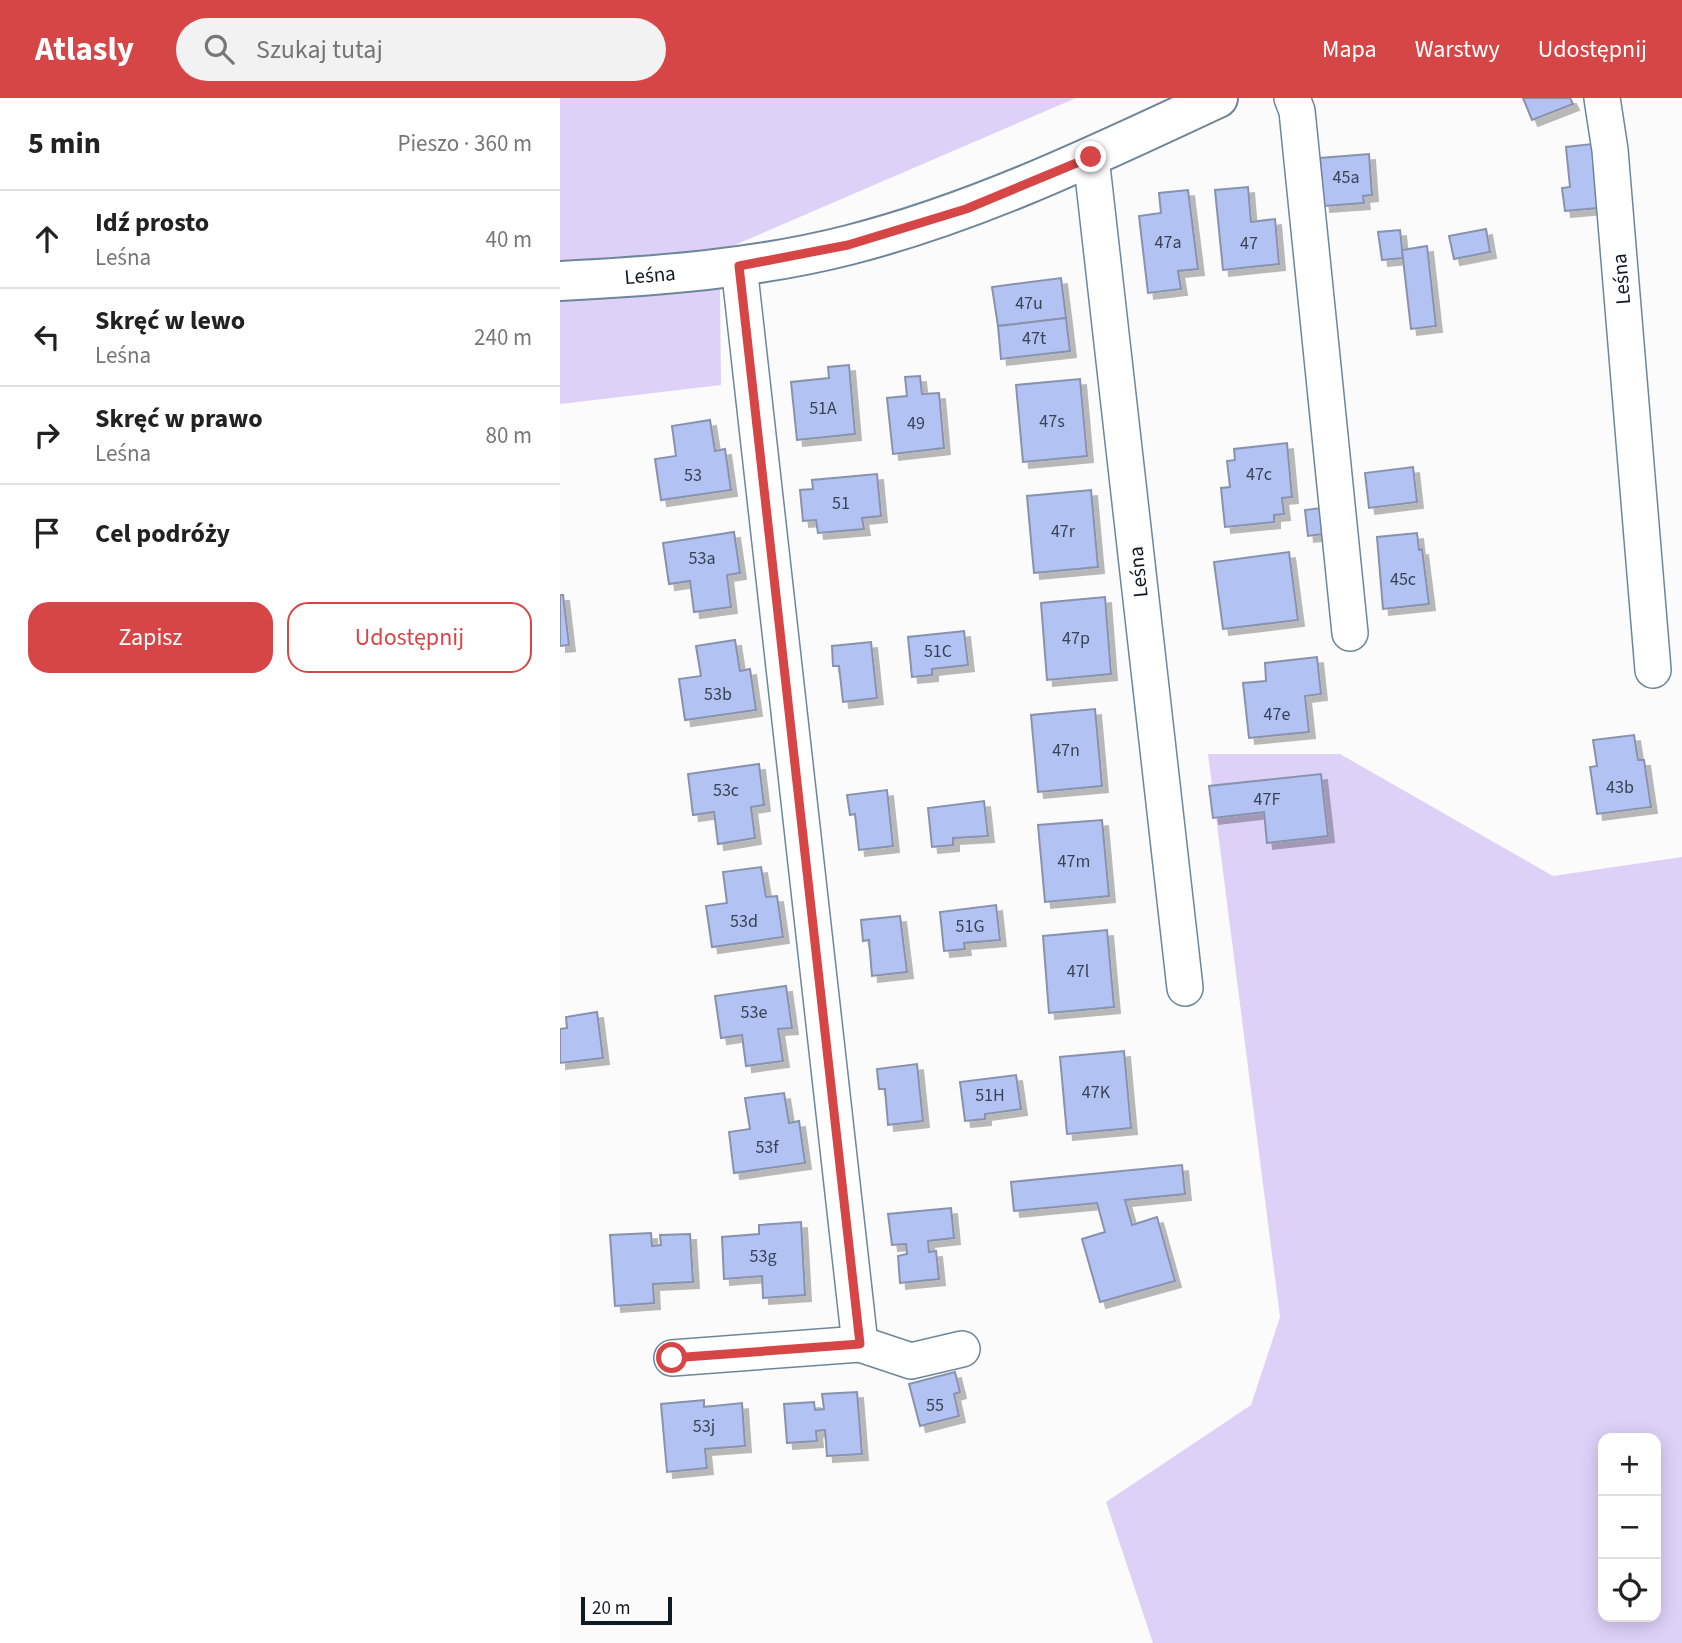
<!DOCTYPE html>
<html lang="pl">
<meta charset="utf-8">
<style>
body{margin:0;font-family:"Source Sans 3",sans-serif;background:#f2f2f2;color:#222}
.controls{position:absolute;right:21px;bottom:21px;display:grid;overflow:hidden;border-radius:14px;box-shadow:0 4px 18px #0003}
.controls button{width:63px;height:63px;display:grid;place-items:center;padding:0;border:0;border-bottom:2px solid #e0e0e0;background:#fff;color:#222;font:35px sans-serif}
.scale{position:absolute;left:21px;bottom:18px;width:91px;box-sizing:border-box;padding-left:7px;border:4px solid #101a22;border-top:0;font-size:19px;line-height:24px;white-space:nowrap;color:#101a22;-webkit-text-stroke:5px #fff;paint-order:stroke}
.stop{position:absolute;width:21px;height:21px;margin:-16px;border:5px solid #d64647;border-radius:50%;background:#fff}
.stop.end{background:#d64647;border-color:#fff;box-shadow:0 2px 7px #0008}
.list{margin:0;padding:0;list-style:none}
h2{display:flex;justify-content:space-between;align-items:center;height:91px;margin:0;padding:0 28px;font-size:30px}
h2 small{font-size:23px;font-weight:400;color:#767676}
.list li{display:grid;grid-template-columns:46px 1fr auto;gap:21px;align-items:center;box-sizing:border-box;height:98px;padding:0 28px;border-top:2px solid #e0e0e0}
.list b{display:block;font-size:26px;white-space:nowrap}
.list p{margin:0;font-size:23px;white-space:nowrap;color:#767676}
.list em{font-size:23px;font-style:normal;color:#767676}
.actions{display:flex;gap:14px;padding:21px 28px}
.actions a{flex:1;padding:16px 0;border:2px solid #d64647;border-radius:21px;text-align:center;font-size:24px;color:#d64647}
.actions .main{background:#d64647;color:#fff}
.icon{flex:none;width:38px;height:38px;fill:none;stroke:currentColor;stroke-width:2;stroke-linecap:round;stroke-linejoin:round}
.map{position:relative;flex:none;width:1122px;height:1545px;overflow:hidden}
header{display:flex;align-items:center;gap:42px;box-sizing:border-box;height:98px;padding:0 35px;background:#d64647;color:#fff}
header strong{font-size:33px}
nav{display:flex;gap:38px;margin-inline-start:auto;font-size:24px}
.search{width:490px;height:63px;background:#f2f2f2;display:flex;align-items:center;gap:18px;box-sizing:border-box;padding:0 24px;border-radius:38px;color:#767676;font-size:26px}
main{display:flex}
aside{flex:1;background:#fff}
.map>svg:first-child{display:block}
.green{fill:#ddd1f8;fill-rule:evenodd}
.building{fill:#b2c2f3;stroke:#8992ad;stroke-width:2;filter:url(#shadow)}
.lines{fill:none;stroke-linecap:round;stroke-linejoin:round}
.minor-casing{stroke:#6d869a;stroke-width:38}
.tertiary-casing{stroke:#6d869a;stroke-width:42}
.minor{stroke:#fff;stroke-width:35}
.tertiary{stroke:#fff;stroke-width:38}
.route{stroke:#d64647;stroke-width:9}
.labels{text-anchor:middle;stroke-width:7;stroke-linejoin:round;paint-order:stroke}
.number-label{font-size:18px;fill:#384456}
.street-label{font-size:21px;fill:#101a22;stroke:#fff}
</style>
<header>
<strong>Atlasly</strong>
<div class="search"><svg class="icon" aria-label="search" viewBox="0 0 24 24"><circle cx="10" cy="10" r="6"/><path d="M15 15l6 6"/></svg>Szukaj tutaj</div>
<nav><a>Mapa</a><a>Warstwy</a><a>Udostępnij</a></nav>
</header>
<main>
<aside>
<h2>5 min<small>Pieszo · 360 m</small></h2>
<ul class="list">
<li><svg class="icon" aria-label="ahead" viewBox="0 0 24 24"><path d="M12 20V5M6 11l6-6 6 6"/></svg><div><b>Idź prosto</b><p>Leśna</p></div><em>40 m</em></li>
<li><svg class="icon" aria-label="left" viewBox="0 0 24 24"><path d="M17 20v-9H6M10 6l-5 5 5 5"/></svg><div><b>Skręć w lewo</b><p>Leśna</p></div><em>240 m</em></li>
<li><svg class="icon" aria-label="right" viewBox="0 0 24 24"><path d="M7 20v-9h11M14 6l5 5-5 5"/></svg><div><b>Skręć w prawo</b><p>Leśna</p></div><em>80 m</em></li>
<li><svg class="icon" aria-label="arrive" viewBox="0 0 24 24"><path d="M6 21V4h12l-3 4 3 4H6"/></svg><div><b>Cel podróży</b></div></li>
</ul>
<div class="actions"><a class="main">Zapisz</a><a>Udostępnij</a></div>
</aside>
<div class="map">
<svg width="1122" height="1545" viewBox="0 0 1122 1545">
<defs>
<filter id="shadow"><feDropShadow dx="6" dy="6" stdDeviation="0" flood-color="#0004"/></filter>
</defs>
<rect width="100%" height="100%" fill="#fbfbfb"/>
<g class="green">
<polygon points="0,0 516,0 147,159 0,165"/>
<polygon points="160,188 161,287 0,306 0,199"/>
<path d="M648 656H780L993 778 1122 759V1545H593L546 1404 691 1307 720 1219ZM1043 1340H1096V1519H1043Z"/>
</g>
<g class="building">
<polygon points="963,0 1010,0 1013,6 972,22"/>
<polygon points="1032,46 1038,110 1005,113 1002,90 1010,89 1006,49"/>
<polygon points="809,56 812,97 803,98 804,105 764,108 760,60"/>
<polygon points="688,89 691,124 715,121 719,166 663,172 655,92"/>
<polygon points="628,92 638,171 618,173 621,191 588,195 579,118 601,115 599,95"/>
<polygon points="926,131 930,154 894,161 889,138"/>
<polygon points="840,132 843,160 822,162 818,134"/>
<polygon points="867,148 876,228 851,231 842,152"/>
<polygon points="501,180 506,220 438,228 432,189"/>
<polygon points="506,220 510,253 441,261 438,228"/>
<polygon points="289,267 295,336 237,342 231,284 269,280 268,269"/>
<polygon points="360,278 362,296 379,295 384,350 333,356 327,300 347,298 345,279"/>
<polygon points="520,281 527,358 463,364 456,287"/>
<polygon points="150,322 155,353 165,351 171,392 101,402 95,361 116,358 112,328"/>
<polygon points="727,345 732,399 722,400 724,416 714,417 714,424 665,429 661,390 670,389 667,363 675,362 674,351"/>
<polygon points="853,369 857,404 809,410 805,375"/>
<polygon points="317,376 321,418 302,420 304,431 258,435 256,422 243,423 240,392 253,391 252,382"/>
<polygon points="531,392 538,469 474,475 467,398"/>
<polygon points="761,410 764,436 748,438 745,412"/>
<polygon points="174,434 180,475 167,477 171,509 134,514 130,483 109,486 103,445"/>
<polygon points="857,435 859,452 862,451 869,506 823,511 817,439"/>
<polygon points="729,454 738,522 663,531 654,464"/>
<polygon points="0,497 3,497 9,547 0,548"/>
<polygon points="545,499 551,576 487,582 481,505"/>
<polygon points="404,533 408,567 372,571 372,577 352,579 348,539"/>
<polygon points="175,542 180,573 190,571 196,612 125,622 119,581 141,578 136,548"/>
<polygon points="311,544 317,600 283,604 279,568 273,568 272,548"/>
<polygon points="757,559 761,596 745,598 749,634 689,640 683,585 706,583 705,565"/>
<polygon points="535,611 542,688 478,694 471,617"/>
<polygon points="1074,637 1078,662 1084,662 1091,709 1037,716 1030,669 1037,668 1033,642"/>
<polygon points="199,666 204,707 191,709 195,740 158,746 154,714 133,717 128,676"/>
<polygon points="761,676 768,738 707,745 704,714 653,720 649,688"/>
<polygon points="327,692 333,748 299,752 295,716 290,717 287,697"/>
<polygon points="424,703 428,738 393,740 393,747 372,749 368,710"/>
<polygon points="542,722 549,798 485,804 478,727"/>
<polygon points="201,769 206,799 217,798 223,839 152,849 146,808 167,805 163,774"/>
<polygon points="436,807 440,842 404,845 405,851 384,853 380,814"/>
<polygon points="340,818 347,874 312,878 309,842 303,843 301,822"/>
<polygon points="547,832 554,909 489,915 483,838"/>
<polygon points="226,888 232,930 218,931 223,963 186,968 182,937 161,940 155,898"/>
<polygon points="37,914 43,960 0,965 0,931 7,930 6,919"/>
<polygon points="564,953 571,1030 507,1036 500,959"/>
<polygon points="357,966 363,1023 328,1027 325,991 319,991 317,971"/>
<polygon points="456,977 461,1011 425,1016 425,1021 405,1023 400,984"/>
<polygon points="224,995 229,1025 239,1023 245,1065 174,1075 169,1034 190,1031 185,1000"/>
<polygon points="622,1067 625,1096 565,1102 572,1127 597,1119 615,1183 540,1204 522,1141 545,1134 537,1105 454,1113 451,1084"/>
<polygon points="391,1110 394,1140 368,1143 369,1154 376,1153 379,1181 340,1185 338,1158 347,1156 346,1146 332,1147 328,1116"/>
<polygon points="241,1124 245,1197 203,1200 202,1178 164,1181 162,1139 199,1136 199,1127"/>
<polygon points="91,1135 92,1148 101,1147 100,1137 130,1136 133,1184 93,1186 94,1205 55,1208 50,1137"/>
<polygon points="395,1274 400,1294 394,1296 399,1318 360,1328 349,1286"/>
<polygon points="297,1294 302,1356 267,1358 265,1332 256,1333 257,1343 227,1345 224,1306 254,1304 255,1312 264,1311 262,1296"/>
<polygon points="144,1302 144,1309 182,1305 185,1348 145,1351 147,1370 107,1374 101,1306"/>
</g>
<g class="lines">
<defs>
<g id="minor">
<polyline points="732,0 737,13 790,535"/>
<polyline points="1042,0 1050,52 1093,572"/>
<polyline points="531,59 625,890"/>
<polyline points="179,168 300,1246"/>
<polyline points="112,1260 300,1246 351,1263 402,1251"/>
</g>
<path id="tertiary" d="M0 183C97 178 195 171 289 147 418 114 538 56 658 0"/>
</defs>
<use href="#minor" class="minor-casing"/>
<use href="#tertiary" class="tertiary-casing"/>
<use href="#minor" class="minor"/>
<use href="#tertiary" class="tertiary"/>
</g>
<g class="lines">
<polyline class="route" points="112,1260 300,1246 179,168 288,147 406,111 531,59"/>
</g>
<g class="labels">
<g class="number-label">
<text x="786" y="85">45a</text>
<text x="608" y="150">47a</text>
<text x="689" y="151">47</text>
<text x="469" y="211">47u</text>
<text x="474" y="246">47t</text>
<text x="263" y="316">51A</text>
<text x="492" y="329">47s</text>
<text x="356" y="331">49</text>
<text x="699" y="382">47c</text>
<text x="133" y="383">53</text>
<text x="281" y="411">51</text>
<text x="503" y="439">47r</text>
<text x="142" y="466">53a</text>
<text x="843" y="487">45c</text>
<text x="516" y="546">47p</text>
<text x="378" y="559">51C</text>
<text x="158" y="602">53b</text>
<text x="717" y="622">47e</text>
<text x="506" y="658">47n</text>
<text x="1060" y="695">43b</text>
<text x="166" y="698">53c</text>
<text x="707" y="707">47F</text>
<text x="514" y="769">47m</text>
<text x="184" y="829">53d</text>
<text x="410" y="834">51G</text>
<text x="518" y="879">47l</text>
<text x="194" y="920">53e</text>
<text x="536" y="1000">47K</text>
<text x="430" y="1003">51H</text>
<text x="207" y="1055">53f</text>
<text x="203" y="1164">53g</text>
<text x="375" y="1313">55</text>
<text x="144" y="1334">53j</text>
</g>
<g class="street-label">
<text transform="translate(90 177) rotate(-5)" y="7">Leśna</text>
<text transform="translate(1061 181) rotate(-95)" y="7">Leśna</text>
<text transform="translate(578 474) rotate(-96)" y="7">Leśna</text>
</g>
</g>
</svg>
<div class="controls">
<button>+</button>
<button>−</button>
<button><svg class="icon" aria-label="locate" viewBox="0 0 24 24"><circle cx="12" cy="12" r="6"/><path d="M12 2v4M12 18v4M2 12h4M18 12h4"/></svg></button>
</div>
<div class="scale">20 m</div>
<div class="stop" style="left:112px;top:1260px"></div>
<div class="stop end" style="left:531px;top:59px"></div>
</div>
</main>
